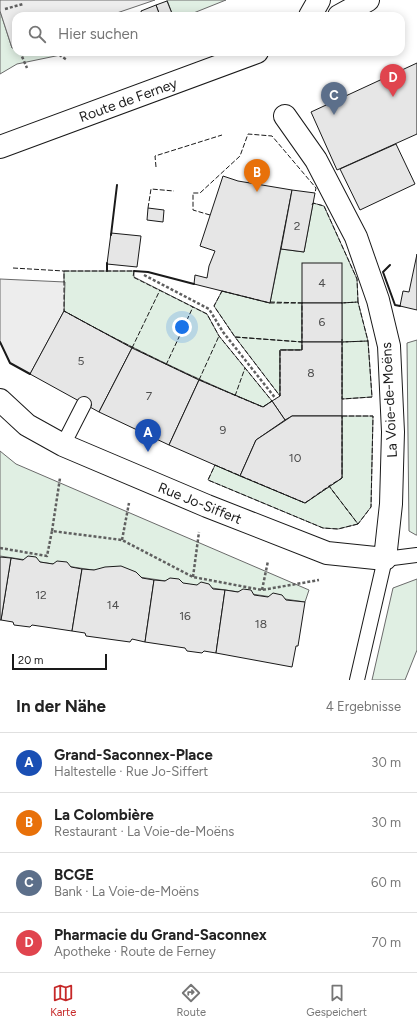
<!DOCTYPE html>
<html lang="de">
<meta charset="utf-8">
<style>
body{margin:0;font-family:Figtree,sans-serif;background:#f2f2f2;color:#222}
.scale{position:absolute;left:12px;bottom:10px;width:95px;box-sizing:border-box;padding-left:4px;border:2px solid #1a1a1a;border-top:0;font-size:11px;line-height:14px;white-space:nowrap;color:#1a1a1a;-webkit-text-stroke:3px #fff;paint-order:stroke}
.you{position:absolute;left:182px;top:327px;width:14px;height:14px;margin:-10px;border:3px solid #fff;border-radius:50%;background:#1a73e8;box-shadow:0 0 0 6px #1a73e833}
.badge{display:grid;place-items:center;width:26px;height:26px;border-radius:50%;background:#c62828;color:#fff;font-size:13px;font-weight:700}
.pin{position:absolute;translate:-50% -33px;filter:drop-shadow(0 1px 2px #0008)}
.pin::after{content:'';position:absolute;top:21px;width:14px;height:12px;background:inherit;clip-path:polygon(0 0,100% 0,50% 100%)}
.list{margin:0;padding:0;list-style:none}
h2{display:flex;justify-content:space-between;align-items:center;height:52px;margin:0;padding:0 16px;font-size:17px}
h2 small{font-size:13px;font-weight:400;color:#767676}
.list li{display:grid;grid-template-columns:26px 1fr auto;gap:12px;align-items:center;box-sizing:border-box;height:60px;padding:0 16px;border-top:1px solid #e0e0e0}
.list b{display:block;font-size:15px;white-space:nowrap}
.list p{margin:0;font-size:13px;white-space:nowrap;color:#767676}
.list em{font-size:13px;font-style:normal;color:#767676}
.icon{flex:none;width:22px;height:22px;fill:none;stroke:currentColor;stroke-width:2;stroke-linecap:round;stroke-linejoin:round}
.map{position:relative;flex:none;width:417px;height:680px;overflow:hidden}
.search{position:absolute;background:#fff;box-shadow:0 2px 10px #0003;left:12px;right:12px;top:12px;height:44px;display:flex;align-items:center;gap:10px;box-sizing:border-box;padding:0 14px;border-radius:12px;color:#767676;font-size:15px}
.sheet{height:292px;background:#fff}
nav{display:flex;justify-content:space-around;align-items:center;box-sizing:border-box;height:56px;border-top:1px solid #e0e0e0;background:#fff;font-size:11px;color:#767676}
nav a{display:grid;justify-items:center;gap:2px}
nav .on{color:#c62828}
.map>svg:first-child{display:block}
.green{fill:#e0efe3;stroke:#6a6a6a}
.parking{fill:#ededed;stroke:#6a6a6a}
.building{fill:#e6e6e6;stroke:#1a1a1a}
.lines{fill:none;stroke-linecap:round;stroke-linejoin:round}
.lane-casing{stroke:#1a1a1a;stroke-width:16}
.street-casing{stroke:#1a1a1a;stroke-width:24}
.secondary-casing{stroke:#1a1a1a;stroke-width:24}
.path{stroke:#5f5f5f;stroke-width:2.5;stroke-dasharray:3 2;stroke-linecap:butt}
.lane{stroke:#fff;stroke-width:14}
.street{stroke:#fff;stroke-width:22}
.secondary{stroke:#fff;stroke-width:22}
.fence{stroke:#1a1a1a;stroke-width:1;stroke-dasharray:5 2;stroke-linecap:butt}
.wall{stroke:#1a1a1a;stroke-width:2}
.labels{text-anchor:middle;stroke-width:3;stroke-linejoin:round;paint-order:stroke}
.number-label{font-size:12px;fill:#4d4d4d}
.street-label{font-size:14px;fill:#1a1a1a;stroke:#fff}
</style>
<div class="map">
<svg width="417" height="680" viewBox="0 0 417 680">
<rect width="100%" height="100%" fill="#fff"/>
<g class="green">
<polygon points="167,0 226,0 186,16 173,16"/>
<polygon points="0,11 12,48 16,47 16,52 75,52 17,64 0,74"/>
<polygon points="313,203 324,206 357,279 358,302 368,341 372,397 342,399 342,303 302,304 302,350 280,350 280,396 235,337 214,306 222,291 270,303 281,249 304,252"/>
<path d="M64 271H134V277L207 314 219 336 272 401 263 407C194 378 129 347 64 311Z"/>
<polygon points="417,340 417,535 416,535 409,531 407,343"/>
<polygon points="342,416 373,416 371,507 358,524 338,529 323,528 208,480 215,465 305,503 342,478"/>
<polygon points="0,451 16,464 309,590 305,602 0,556"/>
<polygon points="417,579 417,650 405,680 372,680 393,588"/>
</g>
<g class="parking">
<polygon points="0,0 155,0 108,16 16,16 16,47 12,48 0,11"/>
<polygon points="0,279 65,282 64,311 30,374 10,363 0,342"/>
</g>
<g class="building">
<polygon points="167,1 173,16 160,16 156,5"/>
<polygon points="156,5 160,16 142,16 141,11"/>
<polygon points="417,63 417,134 337,170 311,112"/>
<polygon points="396,144 415,184 360,210 340,169"/>
<polygon points="223,176 238,181 292,190 270,303 194,284 195,275 207,278 209,266 215,251 200,246"/>
<polygon points="292,190 315,193 304,252 281,249"/>
<polygon points="148,208 164,210 163,222 147,220"/>
<polygon points="111,233 141,236 137,267 107,264"/>
<polygon points="417,254 417,310 400,306 403,291 409,292"/>
<rect x="302" y="263" width="40" height="40"/>
<rect x="302" y="303" width="40" height="39"/>
<polygon points="64,311 132,348 99,412 30,374"/>
<polygon points="302,342 342,342 342,416 292,416 285,420 272,401 280,396 280,350 302,350"/>
<polygon points="132,348 199,380 169,445 99,412"/>
<polygon points="199,380 263,407 272,401 285,420 256,440 240,476 169,445"/>
<polygon points="292,416 342,416 342,478 305,503 240,476 256,440"/>
<polygon points="28,556 36,557 40,562 53,564 57,561 67,562 71,567 82,569 72,631 32,625 30,627 14,625 13,622 1,620 11,558 23,560"/>
<polygon points="0,557 11,558 1,620 0,620"/>
<polygon points="121,566 136,572 142,578 154,580 145,642 132,639 130,642 86,636 85,633 72,631 82,569 94,570 105,567"/>
<polygon points="170,578 179,579 183,583 197,585 201,582 209,584 213,589 225,590 216,653 204,651 202,653 187,651 185,648 145,642 154,580 165,581"/>
<polygon points="243,589 251,590 254,595 268,597 273,593 282,595 286,600 305,602 298,646 296,646 292,667 216,653 225,590 238,592"/>
</g>
<g class="lines">
<defs>
<g id="lane">
<polyline points="63,445 84,404"/>
<polyline points="357,680 385,559 417,555"/>
</g>
<polyline id="street" points="0,400 27,425 63,445 207,506 327,553 385,559 391,504 393,432 389,346 378,300 356,237 316,160 285,116"/>
<g id="secondary">
<polyline points="310,16 319,0"/>
<polyline points="339,16 368,0"/>
<polyline points="0,147 257,52"/>
</g>
</defs>
<use href="#lane" class="lane-casing"/>
<use href="#street" class="street-casing"/>
<use href="#secondary" class="secondary-casing"/>
<g class="path">
<polyline points="5,9 23,4"/>
<polyline points="20,52 27,68"/>
<polyline points="55,52 67,60"/>
<polyline points="144,275 209,309 223,332 276,399"/>
<polyline points="52,531 60,478"/>
<polyline points="122,540 129,503"/>
<polyline points="0,548 47,556 52,531 122,540 193,577 262,590 319,580"/>
<polyline points="193,577 199,532"/>
<polyline points="262,590 268,561"/>
</g>
<use href="#lane" class="lane"/>
<use href="#street" class="street"/>
<use href="#secondary" class="secondary"/>
<g class="fence">
<polyline points="156,167 155,156 222,135"/>
<polyline points="312,205 313,203 324,206 357,279 358,302 342,303"/>
<polyline points="148,208 151,189 174,191"/>
<polyline points="210,215 193,210 193,193 200,193 240,156 248,134 272,136 316,188 315,193"/>
<polyline points="13,268 64,271"/>
<path d="M64 271H134L133 277 207 314 219 336 272 401 263 407C194 379 129 347 64 311Z"/>
<polygon points="222,291 270,303 302,303 302,342 235,337 214,306"/>
<polyline points="270,302 305,303"/>
<polyline points="341,303 358,302 368,341 342,342 342,339"/>
<polygon points="235,337 302,342 302,350 280,350 280,396"/>
<polygon points="368,341 372,397 342,399 342,342"/>
<polyline points="132,348 160,290"/>
<polyline points="166,365 193,307"/>
<polyline points="199,380 219,336"/>
<polyline points="235,396 245,368"/>
<polygon points="342,416 373,416 371,507 358,524 329,486 342,478"/>
<polygon points="215,465 305,503 329,486 358,524 338,529 323,528 208,480"/>
</g>
<g class="wall">
<polyline points="111,235 117,185"/>
<polyline points="390,265 383,272 395,305 400,306"/>
<polyline points="107,271 107,263"/>
<polyline points="134,271 148,272 194,284"/>
<polyline points="0,342 10,363 30,374"/>
</g>
</g>
<g class="labels">
<g class="number-label">
<text x="297" y="230">2</text>
<text x="322" y="287">4</text>
<text x="322" y="326">6</text>
<text x="81" y="365">5</text>
<text x="311" y="377">8</text>
<text x="149" y="400">7</text>
<text x="223" y="434">9</text>
<text x="295" y="462">10</text>
<text x="41" y="599">12</text>
<text x="113" y="609">14</text>
<text x="185" y="620">16</text>
<text x="261" y="628">18</text>
</g>
<g class="street-label">
<text transform="translate(128 100) rotate(-20)" y="5">Route de Ferney</text>
<text transform="translate(389 400) rotate(-93)" y="5">La Voie-de-Moëns</text>
<text transform="translate(200 503) rotate(22)" y="5">Rue Jo-Siffert</text>
</g>
</g>
</svg>
<div class="scale">20 m</div>
<div class="you"></div>
<div class="pin badge" style="left:148px;top:452px;background:#1a4fb4">A</div>
<div class="pin badge" style="left:257px;top:192px;background:#e8710a">B</div>
<div class="pin badge" style="left:334px;top:115px;background:#5c6f8a">C</div>
<div class="pin badge" style="left:393px;top:97px;background:#e0444e">D</div>
<div class="search"><svg class="icon" aria-label="search" viewBox="0 0 24 24"><circle cx="10" cy="10" r="6"/><path d="M15 15l6 6"/></svg>Hier suchen</div>
</div>
<section class="sheet">
<h2>In der Nähe<small>4 Ergebnisse</small></h2>
<ul class="list">
<li><span class="badge" style="background:#1a4fb4">A</span><div><b>Grand-Saconnex-Place</b><p>Haltestelle · Rue Jo-Siffert</p></div><em>30 m</em></li>
<li><span class="badge" style="background:#e8710a">B</span><div><b>La Colombière</b><p>Restaurant · La Voie-de-Moëns</p></div><em>30 m</em></li>
<li><span class="badge" style="background:#5c6f8a">C</span><div><b>BCGE</b><p>Bank · La Voie-de-Moëns</p></div><em>60 m</em></li>
<li><span class="badge" style="background:#e0444e">D</span><div><b>Pharmacie du Grand-Saconnex</b><p>Apotheke · Route de Ferney</p></div><em>70 m</em></li>
</ul>
</section>
<nav>
<a class="on"><svg class="icon" aria-label="map" viewBox="0 0 24 24"><path d="M3 6l6-2 6 2 6-2v14l-6 2-6-2-6 2zM9 4v14M15 6v14"/></svg>Karte</a>
<a><svg class="icon" aria-label="directions" viewBox="0 0 24 24"><path d="M12 3l9 9-9 9-9-9zM9 14v-3h6M13 9l2 2-2 2"/></svg>Route</a>
<a><svg class="icon" aria-label="saved" viewBox="0 0 24 24"><path d="M7 4h10v16l-5-4-5 4z"/></svg>Gespeichert</a>
</nav>
